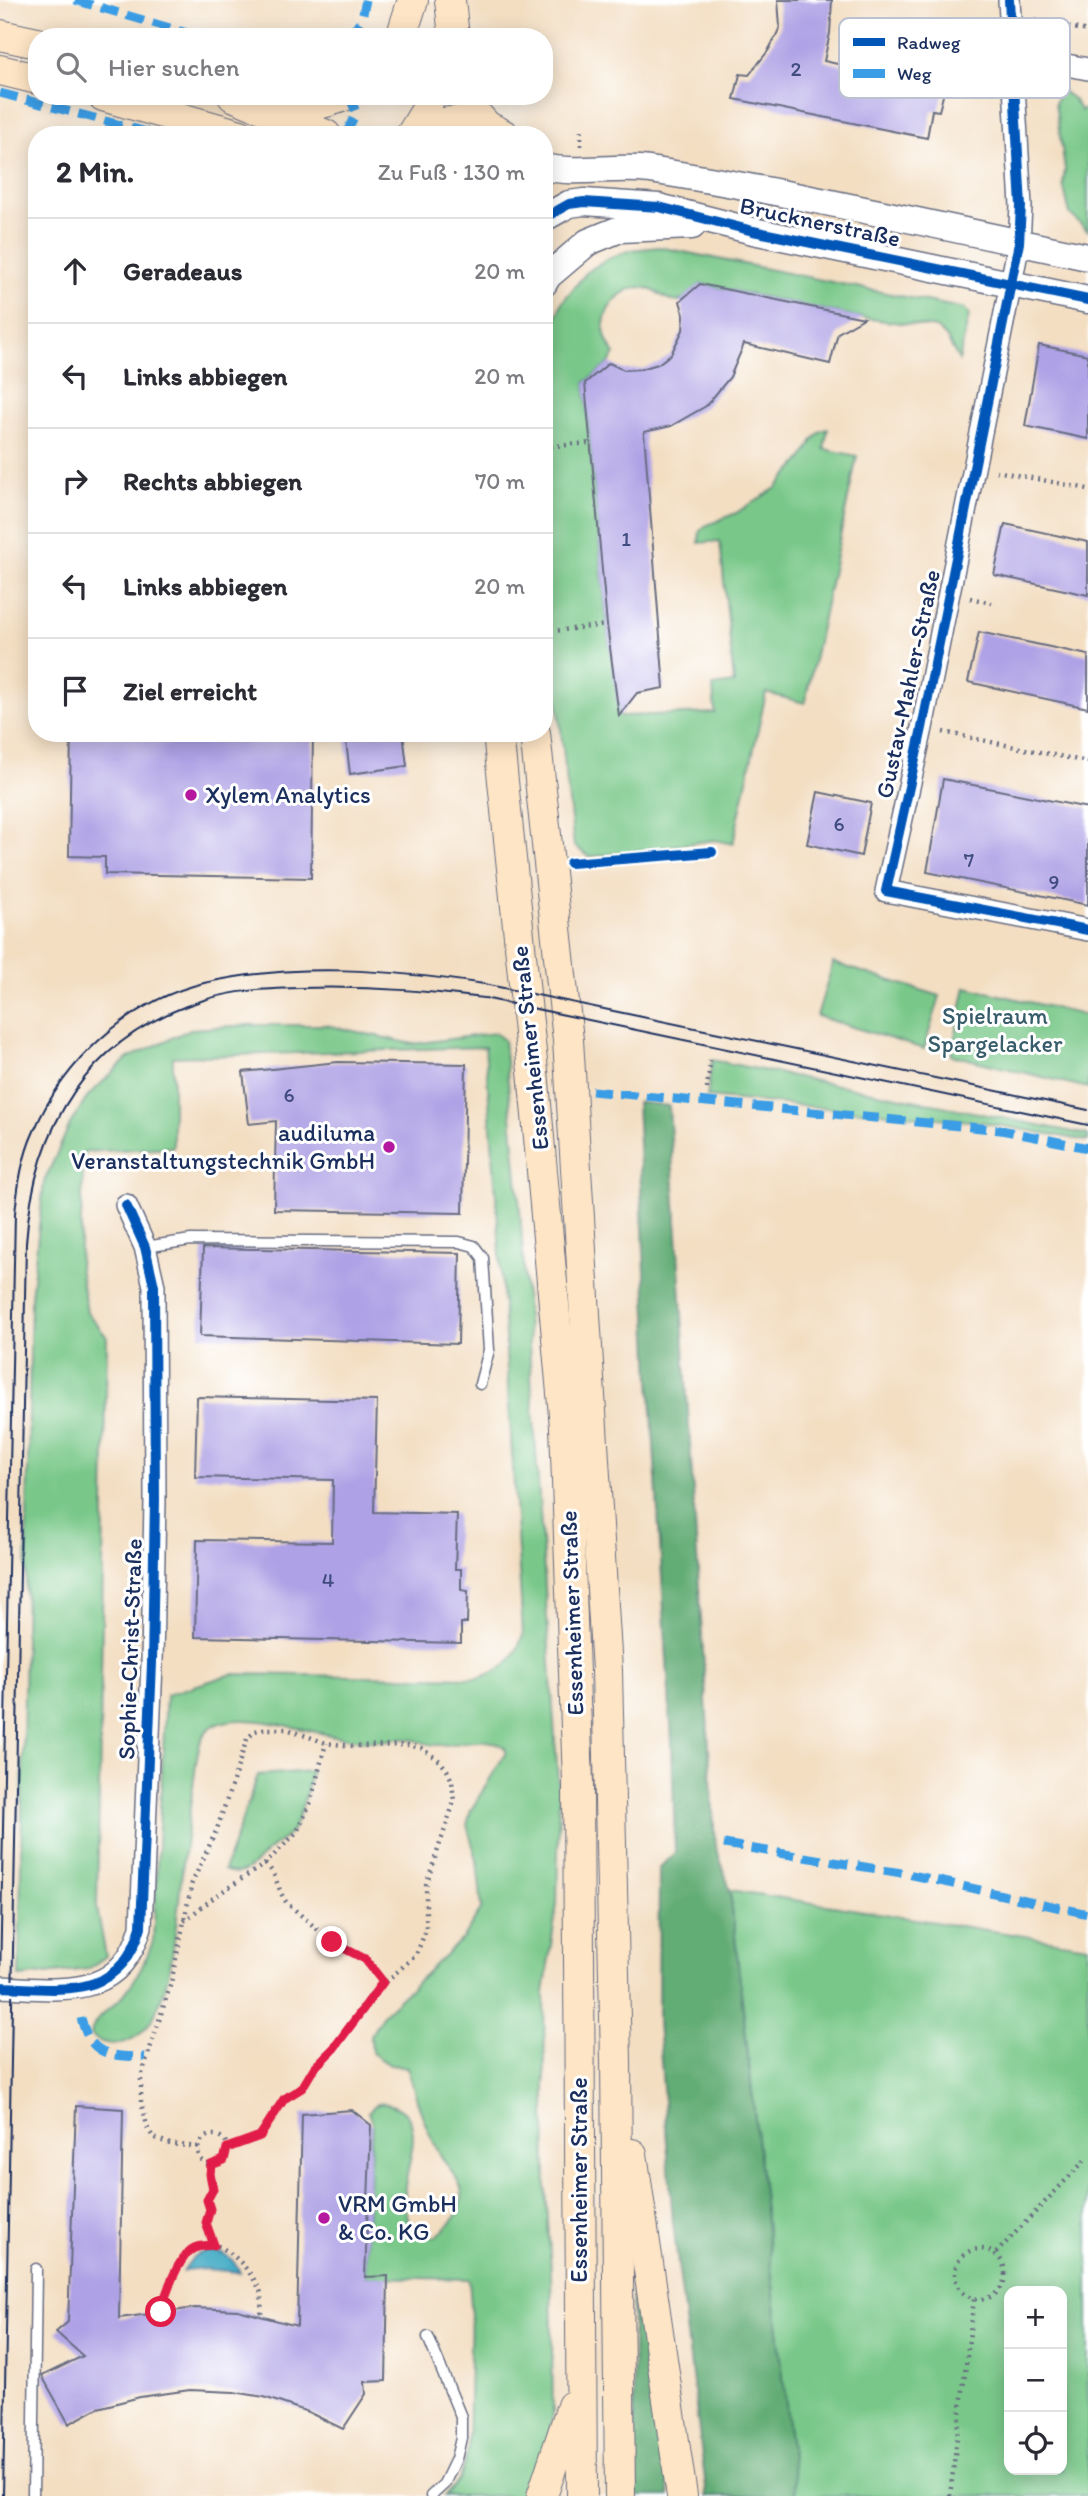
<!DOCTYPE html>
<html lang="de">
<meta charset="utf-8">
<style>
body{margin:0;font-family:Itim,sans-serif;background:#f2f2f3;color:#2b2b33}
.controls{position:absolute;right:21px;bottom:21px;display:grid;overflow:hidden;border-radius:14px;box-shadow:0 4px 18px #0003}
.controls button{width:63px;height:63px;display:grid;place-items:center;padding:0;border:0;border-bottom:2px solid #e1e1e2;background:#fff;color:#2b2b33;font:35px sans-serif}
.stop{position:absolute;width:21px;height:21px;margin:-16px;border:5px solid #e11d48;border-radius:50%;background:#fff}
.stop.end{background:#e11d48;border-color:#fff;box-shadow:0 2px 7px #0008}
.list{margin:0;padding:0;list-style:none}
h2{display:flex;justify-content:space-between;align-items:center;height:91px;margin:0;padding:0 28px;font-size:30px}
h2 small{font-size:23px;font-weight:400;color:#7c7c81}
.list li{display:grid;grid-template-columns:46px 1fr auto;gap:21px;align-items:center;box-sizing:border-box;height:105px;padding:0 28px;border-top:2px solid #e1e1e2}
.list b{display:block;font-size:26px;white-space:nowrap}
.list em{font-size:23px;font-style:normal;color:#7c7c81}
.icon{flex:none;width:38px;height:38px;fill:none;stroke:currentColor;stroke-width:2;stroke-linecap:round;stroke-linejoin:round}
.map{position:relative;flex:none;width:1088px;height:2496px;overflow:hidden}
.search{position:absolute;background:#fff;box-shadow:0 4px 18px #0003;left:28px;top:28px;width:525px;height:77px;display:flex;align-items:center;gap:18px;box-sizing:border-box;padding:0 24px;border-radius:28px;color:#7c7c81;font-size:26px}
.panel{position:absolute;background:#fff;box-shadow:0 4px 18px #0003;left:28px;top:126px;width:525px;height:616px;border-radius:28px}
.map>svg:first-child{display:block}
.green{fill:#79c889;stroke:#4a7c74;stroke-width:2;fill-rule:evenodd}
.forest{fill:#62ac75;stroke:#3e6e6a;stroke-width:2}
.water{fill:#47adc6;stroke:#316e92;stroke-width:2}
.building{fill:#aea1e5}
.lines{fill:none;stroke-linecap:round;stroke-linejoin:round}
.service-casing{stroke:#676c81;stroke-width:13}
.minor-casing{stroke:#676c81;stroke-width:24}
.tertiary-casing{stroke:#676c81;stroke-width:29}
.secondary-casing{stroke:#676c81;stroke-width:32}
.path{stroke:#676c81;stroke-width:4.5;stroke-dasharray:2 5;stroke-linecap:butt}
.service{stroke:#fff;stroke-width:10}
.minor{stroke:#fff;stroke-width:21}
.tertiary{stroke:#fff;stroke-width:26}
.secondary{stroke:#fee5c5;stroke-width:30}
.tram{stroke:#1b2f5e;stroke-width:2}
.quiet{stroke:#3b9de6;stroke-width:9;stroke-dasharray:18 9;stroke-linecap:butt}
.cycleway-casing{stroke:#fff;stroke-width:15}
.cycleway{stroke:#0057b8;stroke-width:10}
.route{stroke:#e11d48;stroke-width:9}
.poi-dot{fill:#b5179e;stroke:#fff;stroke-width:2.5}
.labels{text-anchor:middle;stroke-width:6;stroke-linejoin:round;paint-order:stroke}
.number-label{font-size:21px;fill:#404c80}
.street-label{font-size:24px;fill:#1b2f5e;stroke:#fff}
.poi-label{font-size:24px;fill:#1b2f5e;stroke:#fff;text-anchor:start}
.park-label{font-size:24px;fill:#375d6b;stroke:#fff}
.key{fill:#fff;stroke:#bbc1cf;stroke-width:2}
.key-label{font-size:19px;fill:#1b2f5e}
</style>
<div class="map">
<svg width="1088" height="2496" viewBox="0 0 1088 2496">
<rect width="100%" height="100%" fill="#fff"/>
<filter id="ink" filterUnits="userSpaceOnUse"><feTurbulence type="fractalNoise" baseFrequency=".0143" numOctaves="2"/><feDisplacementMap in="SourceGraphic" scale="14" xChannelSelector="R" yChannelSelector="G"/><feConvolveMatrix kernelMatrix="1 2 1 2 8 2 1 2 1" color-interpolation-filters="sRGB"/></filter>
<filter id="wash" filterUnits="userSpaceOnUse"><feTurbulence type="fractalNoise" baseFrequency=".00686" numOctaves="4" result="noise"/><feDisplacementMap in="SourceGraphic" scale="28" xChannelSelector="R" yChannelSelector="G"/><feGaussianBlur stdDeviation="1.57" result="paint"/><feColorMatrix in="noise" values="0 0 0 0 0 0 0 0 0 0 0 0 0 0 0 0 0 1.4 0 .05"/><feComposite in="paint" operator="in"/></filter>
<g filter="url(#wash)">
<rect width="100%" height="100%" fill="#f3dec2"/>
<g class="green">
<polygon points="1061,90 1073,99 1081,111 1088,107 1088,231 1070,214 1063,184 1065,169 1055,103"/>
<path d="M659 247 965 309 969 315 959 360 946 337 936 328 864 318 701 284C695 289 686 298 679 301 665 306 648 272 619 296 610 304 605 312 604 324 603 336 608 345 615 354L609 363 585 383 607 625 620 716 715 713 713 686 734 683 720 541 699 543 700 531 705 526 736 513 776 488 803 458 813 440 821 431 828 429 824 449 857 456 805 703 766 693 733 844 715 840 590 857 574 846 544 581 545 348 562 302 587 272 609 258 631 250Z"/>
<polygon points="833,963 940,996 924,1049 817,1016"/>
<polygon points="966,987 1088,1016 1088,1088 951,1055"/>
<path d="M249 1025H326L413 1044 495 1033 504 1040 520 1210 559 1798 557 1904 544 1993 546 2187 551 2272 553 2413 545 2457 529 2496H444C459 2483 464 2468 468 2449L471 2306 469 2279 365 2277 372 2123 368 2112C376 2103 380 2102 391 2105 428 2117 408 2160 405 2187 404 2199 407 2213 409 2225L417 2233 435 2237C449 2226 460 2216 462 2197 463 2183 453 2175 446 2164 426 2134 417 2101 407 2067L390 2065 372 2053 371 2035 383 2014 463 1938 482 1908 477 1860 467 1825 471 1810 505 1754V1748C486 1733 458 1746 437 1745 427 1745 417 1739 406 1739 396 1738 385 1741 375 1741 330 1742 250 1706 213 1726 196 1735 197 1763 194 1779 188 1820 183 1860 179 1900 174 1940 172 1983 152 2019 146 2030 137 2038 125 2042 112 2046 101 2044 91 2035 93 2016 111 2010 123 1996 136 1980 146 1961 153 1941L166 1695 232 1674 478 1678C505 1670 514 1661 523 1635L498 1222 485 1047 173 1057V1147L84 1152 79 1268 87 1312 107 1337 97 1908 106 1956 88 1969 19 1977 31 1297 44 1182 70 1124 89 1095 128 1058 191 1029Z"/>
<polygon points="712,1060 1088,1135 1088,1141 980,1122 707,1097"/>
<path d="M311 1771C308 1789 300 1818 290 1833 285 1839 279 1841 273 1846 257 1858 248 1881 224 1870L258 1775Z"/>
<path d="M730 1890 1088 1946V2496H796ZM1009 2291H1062V2470H1009Z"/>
</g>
<g class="forest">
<polygon points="637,1102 669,1106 715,1843 730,1890 796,2496 707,2496 673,2223 658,2021 659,1868 675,1853 672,1743 650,1380"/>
<polygon points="634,2263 670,2496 635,2496 632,2266"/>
</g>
<path class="water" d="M206 2251C223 2251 232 2256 240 2272L205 2269 183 2271 194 2256Z"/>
<g id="blocks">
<g class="building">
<polygon points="778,0 832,0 830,33 824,61 945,88 939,111 932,110 927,138 734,99 740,74 749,75 768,51 775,38 780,27"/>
<polygon points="700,284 864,318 838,333 830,364 744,344 730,377 706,406 671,426 644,432 664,688 637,693 619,716 607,625 585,383 609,363 624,370 641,369 658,364 671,354 683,330 684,315 680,301"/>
<polygon points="1039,345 1088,355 1088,439 1025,426"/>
<polygon points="1005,524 1088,542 1088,595 994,575"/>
<polygon points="979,632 1088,655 1088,708 968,682"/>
<polygon points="71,733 313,733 311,878 105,874 105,857 69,856"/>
<polygon points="345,733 403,733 407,766 350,774"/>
<polygon points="943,779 1088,808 1088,905 927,872"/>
<polygon points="818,792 871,803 861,856 807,844"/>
<polygon points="338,1062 466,1064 463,1213 274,1210 276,1121 249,1124 243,1072"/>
<polygon points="203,1248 460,1253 458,1344 200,1336"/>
<polygon points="197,1397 377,1401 374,1512 457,1514 455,1569 461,1569 461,1590 468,1591 467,1623 461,1623 461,1643 195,1637 197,1540 332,1542 333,1480 195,1477"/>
<polygon points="76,2106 123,2109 119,2318 195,2308 238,2310 297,2326 302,2114 352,2110 371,2125 365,2277 388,2276 386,2381 365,2382 366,2394 343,2429 308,2412 264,2397 234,2392 190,2390 140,2397 98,2408 69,2424 42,2376 83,2356 56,2332 68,2322"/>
</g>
</g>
</g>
<g filter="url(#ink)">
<use href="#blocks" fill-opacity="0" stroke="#676c81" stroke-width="2"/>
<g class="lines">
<defs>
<g id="service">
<polyline points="145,1247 191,1240 459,1242 474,1246 483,1258 489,1350 480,1384"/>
<polyline points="428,2337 461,2417 461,2438 456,2459 444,2484 431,2496"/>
<polyline points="33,2496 36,2269"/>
</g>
<g id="minor">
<polyline points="1009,0 1021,206 1019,243 922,728 886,891 1088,930"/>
<polyline points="1013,55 1088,69"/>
<path d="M0 1987C62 1989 120 2001 141 1927L152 1663 155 1500 154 1286 145 1247 126 1205"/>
</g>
<g id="tertiary">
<path d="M544 167C578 175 616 165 650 170 797 193 942 227 1088 257"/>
<polyline points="544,218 569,204 584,202 659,207 753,231 1088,300"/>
<polyline points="544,283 548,276 588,242 620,229 692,226"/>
</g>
<g id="secondary">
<polyline points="450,0 454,37"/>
<polyline points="0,35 37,43"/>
<polyline points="401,37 413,0"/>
<polyline points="0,70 37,79"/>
<polyline points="103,96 240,135"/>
<polyline points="233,96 326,135"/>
<polyline points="467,96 476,114 486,125"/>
<path d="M271 110C298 108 320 106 344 96"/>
<polyline points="411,135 425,112 430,96"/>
<path d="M413 135C443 117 474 117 504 135"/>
<polyline points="498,733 533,1071 565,1427 578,1782 582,2496"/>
<polyline points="535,733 568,1040 607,1670 616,2061 620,2496"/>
<polyline points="632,2154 682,2496"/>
<polyline points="542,2496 572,2406"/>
</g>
</defs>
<use href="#service" class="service-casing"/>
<use href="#minor" class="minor-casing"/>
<use href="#tertiary" class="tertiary-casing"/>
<use href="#secondary" class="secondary-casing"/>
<g class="path">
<polyline points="1034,20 1088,31"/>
<polyline points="581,130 581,146"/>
<polyline points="544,447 590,443"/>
<polyline points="996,471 1088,489"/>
<polyline points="970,598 992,603"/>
<polyline points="544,632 607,625"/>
<polyline points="943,732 1088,762"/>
<polyline points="707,1089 710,1060"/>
<path d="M265 1864C278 1874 277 1891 287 1903L332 1942 365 1959 383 1982"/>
<polyline points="184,1921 217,1895 265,1864 297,1832 310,1804 326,1743"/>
<circle cx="213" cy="2150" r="15"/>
<polyline points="198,2147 170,2144 153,2137 148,2129 141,2103 141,2077 171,1983 192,1883 217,1829 247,1739 255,1731 263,1729 287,1729 326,1743 352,1746 408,1745 421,1748 440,1761 447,1770 452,1781 454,1802 426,1885 426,1930 416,1955 372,1994 334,2048 314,2068 302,2088 284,2099 260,2136 227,2148"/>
<polyline points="211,2165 210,2173 213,2189 207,2200 210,2209 206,2223 214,2245"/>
<circle cx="980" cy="2274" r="25"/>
<polyline points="996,2253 1088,2157"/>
<path d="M161 2312C165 2295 177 2259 192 2249 218 2231 248 2267 259 2288 263 2295 261 2307 261 2315"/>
<polyline points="950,2496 974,2299"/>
</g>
<use href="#service" class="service"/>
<use href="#minor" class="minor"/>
<use href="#tertiary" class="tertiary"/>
<use href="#secondary" class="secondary"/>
<g class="tram">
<path d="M0 1982 15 1213C18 1185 22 1157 34 1131 64 1061 129 1001 204 983 295 962 392 970 484 984L1088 1110"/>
<path d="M3 2496 26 1243C34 1126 88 1036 204 1000 235 990 267 989 299 988 361 986 422 990 484 998L1088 1125"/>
</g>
<g class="quiet">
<polyline points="75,0 200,37"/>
<polyline points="350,37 362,18 366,0"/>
<polyline points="937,52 935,61 994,74"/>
<polyline points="0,93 158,135"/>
<polyline points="346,135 356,112 349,96"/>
<polyline points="592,1091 1001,1130 1088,1148"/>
<polyline points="724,1844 908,1874 1088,1914"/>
<path d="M81 2018C91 2057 110 2056 145 2057"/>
</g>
<defs>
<g id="cycleway">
<polyline points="1009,0 1021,206 1019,243 922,728 886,891 1088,930"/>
<polyline points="544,218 569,204 584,202 659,207 753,231 1088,300"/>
<polyline points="570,863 712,852"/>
<path d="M0 1987C62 1989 120 2001 141 1927L152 1663 155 1500 154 1286 145 1247 126 1205"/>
</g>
</defs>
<use href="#cycleway" class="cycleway-casing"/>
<use href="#cycleway" class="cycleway"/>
</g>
</g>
<g class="lines" filter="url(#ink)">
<path class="route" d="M161 2312C165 2295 177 2260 191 2250 197 2245 206 2246 214 2245L206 2223 210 2209 207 2200 213 2189 210 2174 211 2165 224 2160 227 2148 260 2136 284 2099 302 2088 314 2068 334 2048 383 1982 365 1959 332 1942"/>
</g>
<g class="poi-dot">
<circle cx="191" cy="795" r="7"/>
<circle cx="389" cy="1147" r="7"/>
<circle cx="324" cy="2218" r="7"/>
</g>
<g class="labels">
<g class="number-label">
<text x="796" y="76">2</text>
<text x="626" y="546">1</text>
<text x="839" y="831">6</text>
<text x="969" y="867">7</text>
<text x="1054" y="889">9</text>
<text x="289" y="1102">6</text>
<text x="328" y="1587">4</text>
</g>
<g class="street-label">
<text transform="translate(820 222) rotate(12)" y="8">Brucknerstraße</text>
<text transform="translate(908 684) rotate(-78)" y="8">Gustav-Mahler-Straße</text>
<text transform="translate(530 1048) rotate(-96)" y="8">Essenheimer Straße</text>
<text transform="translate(572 1613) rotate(-92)" y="8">Essenheimer Straße</text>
<text transform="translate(130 1649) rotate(-88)" y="8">Sophie-Christ-Straße</text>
<text transform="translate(579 2180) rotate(-90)" y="8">Essenheimer Straße</text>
</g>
<g class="poi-label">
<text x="205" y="803">Xylem Analytics</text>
<text x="375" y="1141" text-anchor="end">audiluma<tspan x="375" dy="28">Veranstaltungstechnik GmbH</tspan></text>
<text x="338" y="2212">VRM GmbH<tspan x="338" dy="28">&amp; Co. KG</tspan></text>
</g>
<g class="park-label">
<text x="995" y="1024">Spielraum<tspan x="995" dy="28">Spargelacker</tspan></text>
</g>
</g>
<rect x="839" y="18" width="231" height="80" rx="10" class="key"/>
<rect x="853" y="38" width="32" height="8" fill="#0057b8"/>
<rect x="853" y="69" width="32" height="9" fill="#3b9de6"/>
<g class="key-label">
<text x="897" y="49">Radweg</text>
<text x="897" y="80">Weg</text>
</g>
</svg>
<div class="controls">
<button>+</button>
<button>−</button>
<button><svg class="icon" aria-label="locate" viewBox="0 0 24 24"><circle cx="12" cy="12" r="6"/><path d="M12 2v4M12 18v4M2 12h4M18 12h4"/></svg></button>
</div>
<div class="stop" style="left:161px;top:2312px"></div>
<div class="stop end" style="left:332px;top:1942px"></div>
<div class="search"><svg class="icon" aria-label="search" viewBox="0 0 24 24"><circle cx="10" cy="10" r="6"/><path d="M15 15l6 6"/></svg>Hier suchen</div>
<section class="panel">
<h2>2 Min.<small>Zu Fuß · 130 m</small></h2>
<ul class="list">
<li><svg class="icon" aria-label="ahead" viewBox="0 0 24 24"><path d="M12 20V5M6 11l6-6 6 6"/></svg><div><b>Geradeaus</b></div><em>20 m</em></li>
<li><svg class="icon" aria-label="left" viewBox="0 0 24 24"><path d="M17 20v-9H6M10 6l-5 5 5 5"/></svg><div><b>Links abbiegen</b></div><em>20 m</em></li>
<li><svg class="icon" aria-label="right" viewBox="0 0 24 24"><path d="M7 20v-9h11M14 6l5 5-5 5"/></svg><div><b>Rechts abbiegen</b></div><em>70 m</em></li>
<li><svg class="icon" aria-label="left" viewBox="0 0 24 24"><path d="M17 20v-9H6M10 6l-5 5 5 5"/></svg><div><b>Links abbiegen</b></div><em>20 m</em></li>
<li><svg class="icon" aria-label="arrive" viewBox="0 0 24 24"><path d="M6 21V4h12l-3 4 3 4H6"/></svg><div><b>Ziel erreicht</b></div></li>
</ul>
</section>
</div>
